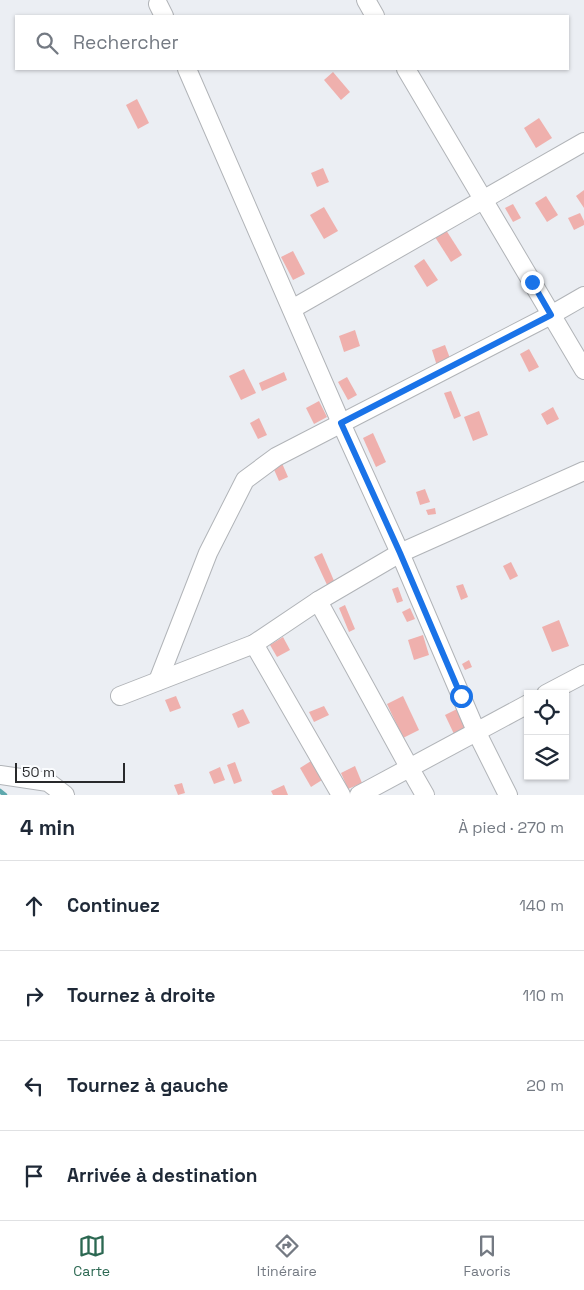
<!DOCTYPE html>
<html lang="fr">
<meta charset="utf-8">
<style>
body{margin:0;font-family:"Space Grotesk",sans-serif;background:#f2f2f3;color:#1f2937}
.controls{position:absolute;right:15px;bottom:15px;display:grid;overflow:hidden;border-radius:0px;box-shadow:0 1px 4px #0004}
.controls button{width:45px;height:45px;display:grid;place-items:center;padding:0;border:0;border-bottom:1px solid #e0e1e3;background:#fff;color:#1f2937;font:25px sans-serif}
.scale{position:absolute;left:15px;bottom:12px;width:110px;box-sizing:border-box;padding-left:5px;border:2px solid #28292b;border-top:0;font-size:14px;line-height:18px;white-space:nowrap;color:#28292b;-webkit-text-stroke:4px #fafcfe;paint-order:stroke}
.stop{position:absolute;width:15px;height:15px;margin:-11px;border:4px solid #1a73e8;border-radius:50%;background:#fff}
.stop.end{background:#1a73e8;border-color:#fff;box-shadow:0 1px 5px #0008}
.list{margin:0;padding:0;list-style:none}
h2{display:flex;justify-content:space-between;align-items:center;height:65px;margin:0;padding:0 20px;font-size:21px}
h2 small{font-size:16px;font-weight:400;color:#747a83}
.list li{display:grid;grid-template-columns:32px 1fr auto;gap:15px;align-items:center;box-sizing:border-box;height:90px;padding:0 20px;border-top:1px solid #e0e1e3}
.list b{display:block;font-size:19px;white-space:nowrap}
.list em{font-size:16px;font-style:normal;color:#747a83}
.icon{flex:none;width:28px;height:28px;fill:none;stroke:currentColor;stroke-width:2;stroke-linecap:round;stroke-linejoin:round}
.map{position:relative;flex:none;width:584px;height:795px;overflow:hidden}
.search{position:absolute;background:#fff;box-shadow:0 1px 4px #0004;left:15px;right:15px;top:15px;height:55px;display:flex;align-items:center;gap:12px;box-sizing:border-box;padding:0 18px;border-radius:0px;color:#747a83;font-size:19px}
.sheet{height:425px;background:#fff}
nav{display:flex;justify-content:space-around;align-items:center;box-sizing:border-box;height:70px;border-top:1px solid #e0e1e3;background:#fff;font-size:14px;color:#747a83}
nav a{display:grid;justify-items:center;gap:2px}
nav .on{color:#2c6852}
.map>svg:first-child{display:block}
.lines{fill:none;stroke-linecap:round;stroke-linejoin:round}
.stream{stroke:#5ea8ad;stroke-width:4.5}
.building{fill:#efb0ad}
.minor-casing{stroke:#b1b4b8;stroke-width:20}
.minor{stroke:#fff;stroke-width:18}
.route{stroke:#1a73e8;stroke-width:6}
</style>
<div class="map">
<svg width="584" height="795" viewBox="0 0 584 795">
<rect width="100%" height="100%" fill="#ebeef3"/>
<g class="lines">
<polyline class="stream" points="0,791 5,795"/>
</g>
<g class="building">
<polygon points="333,72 350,92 341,100 324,80"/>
<polygon points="137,99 149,123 138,129 126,105"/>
<polygon points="539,118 552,138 536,148 524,128"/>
<polygon points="323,168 329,182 317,187 311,173"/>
<polygon points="584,190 584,208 576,196"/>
<polygon points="546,196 558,215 547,222 535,203"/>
<polygon points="513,204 521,218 513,222 505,208"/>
<polygon points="324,207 338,231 324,239 310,215"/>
<polygon points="580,213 584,221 584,225 574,230 568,218"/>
<polygon points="446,230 462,255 451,262 435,237"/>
<polygon points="293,251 305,274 293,280 281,257"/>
<polygon points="424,259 438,280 427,287 414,266"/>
<polygon points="355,330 360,346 344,352 339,336"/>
<polygon points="445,345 451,361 437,366 432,350"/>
<polygon points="529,349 539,367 529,372 520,354"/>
<polygon points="244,369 256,393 241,400 229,376"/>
<polygon points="284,372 287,380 262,391 259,383"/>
<polygon points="347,377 357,395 348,400 338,382"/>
<polygon points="451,391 461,416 454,419 444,393"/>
<polygon points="319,401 327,417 314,424 306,408"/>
<polygon points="553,407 559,419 547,425 541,414"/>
<polygon points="479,411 488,435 473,441 464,417"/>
<polygon points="259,418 267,435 258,439 250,423"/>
<polygon points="373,433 386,462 376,467 363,438"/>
<polygon points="281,461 288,477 279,481 272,465"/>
<polygon points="425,489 430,502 420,505 416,492"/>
<polygon points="435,508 436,514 428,515 426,510"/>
<polygon points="322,553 335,583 328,587 314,557"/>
<polygon points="511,562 518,576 510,580 503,566"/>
<polygon points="463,584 468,597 461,600 456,586"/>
<polygon points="398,587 403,601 397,603 392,589"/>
<polygon points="345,605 355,629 349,632 339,608"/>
<polygon points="410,608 415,619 407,622 402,612"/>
<polygon points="559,620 569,646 552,652 542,627"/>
<polygon points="423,635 429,655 414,660 408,640"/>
<polygon points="283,637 290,650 277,657 270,645"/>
<polygon points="469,660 472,667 465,670 462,664"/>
<polygon points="176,696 181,708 170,712 165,700"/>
<polygon points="403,696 419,730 403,738 387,704"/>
<polygon points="324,706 329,715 314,722 309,712"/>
<polygon points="461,707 471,725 454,734 445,715"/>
<polygon points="243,709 250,723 238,728 232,714"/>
<polygon points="311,761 322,780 311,787 300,768"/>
<polygon points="235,762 242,781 234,784 227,765"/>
<polygon points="355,766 362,783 348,789 341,773"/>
<polygon points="220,767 225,780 214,784 209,772"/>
<polygon points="182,783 185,793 178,795 174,785"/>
<polygon points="284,785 288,795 273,795 271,791"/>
</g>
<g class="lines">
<defs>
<g id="minor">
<polyline points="366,0 375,16"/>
<polyline points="158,4 164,16"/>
<polyline points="187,69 341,423 400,553 476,731 508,795"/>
<polyline points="406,69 584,370"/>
<polyline points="292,309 584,142"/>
<polyline points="318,601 409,767 425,795"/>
<polyline points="254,644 341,795"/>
<polyline points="158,681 208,553 245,480 276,457 551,315 584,296"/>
<polyline points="546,694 584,674"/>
<polyline points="120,696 254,644 318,601 400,553 584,471"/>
<polyline points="0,775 48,782 65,795"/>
<polyline points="359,795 528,704"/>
</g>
</defs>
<use href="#minor" class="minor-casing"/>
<use href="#minor" class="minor"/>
</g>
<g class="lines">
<polyline class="route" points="461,696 400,553 341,423 551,315 532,282"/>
</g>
</svg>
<div class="controls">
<button><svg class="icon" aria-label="locate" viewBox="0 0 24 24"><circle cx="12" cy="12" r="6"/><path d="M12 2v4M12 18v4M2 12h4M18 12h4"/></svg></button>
<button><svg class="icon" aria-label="layers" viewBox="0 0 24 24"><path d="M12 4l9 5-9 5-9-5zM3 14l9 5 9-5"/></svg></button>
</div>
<div class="scale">50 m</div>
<div class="stop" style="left:461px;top:696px"></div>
<div class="stop end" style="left:532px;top:282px"></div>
<div class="search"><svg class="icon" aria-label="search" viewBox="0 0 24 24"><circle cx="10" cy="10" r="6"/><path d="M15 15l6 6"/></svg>Rechercher</div>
</div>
<section class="sheet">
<h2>4 min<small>À pied · 270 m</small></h2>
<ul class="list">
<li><svg class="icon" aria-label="ahead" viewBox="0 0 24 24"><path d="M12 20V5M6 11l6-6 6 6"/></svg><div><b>Continuez</b></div><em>140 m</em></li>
<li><svg class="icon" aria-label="right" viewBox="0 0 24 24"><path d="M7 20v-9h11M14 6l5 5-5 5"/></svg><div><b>Tournez à droite</b></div><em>110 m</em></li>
<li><svg class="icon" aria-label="left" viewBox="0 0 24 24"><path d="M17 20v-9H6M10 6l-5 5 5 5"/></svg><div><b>Tournez à gauche</b></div><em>20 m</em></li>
<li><svg class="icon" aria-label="arrive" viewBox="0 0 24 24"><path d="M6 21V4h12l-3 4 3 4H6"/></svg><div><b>Arrivée à destination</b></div></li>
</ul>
</section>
<nav>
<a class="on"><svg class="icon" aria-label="map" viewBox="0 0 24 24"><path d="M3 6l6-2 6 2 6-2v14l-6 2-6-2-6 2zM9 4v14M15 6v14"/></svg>Carte</a>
<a><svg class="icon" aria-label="directions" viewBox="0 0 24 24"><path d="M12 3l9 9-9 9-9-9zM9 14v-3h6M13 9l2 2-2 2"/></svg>Itinéraire</a>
<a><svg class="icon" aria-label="saved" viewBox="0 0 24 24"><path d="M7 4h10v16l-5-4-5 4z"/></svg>Favoris</a>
</nav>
